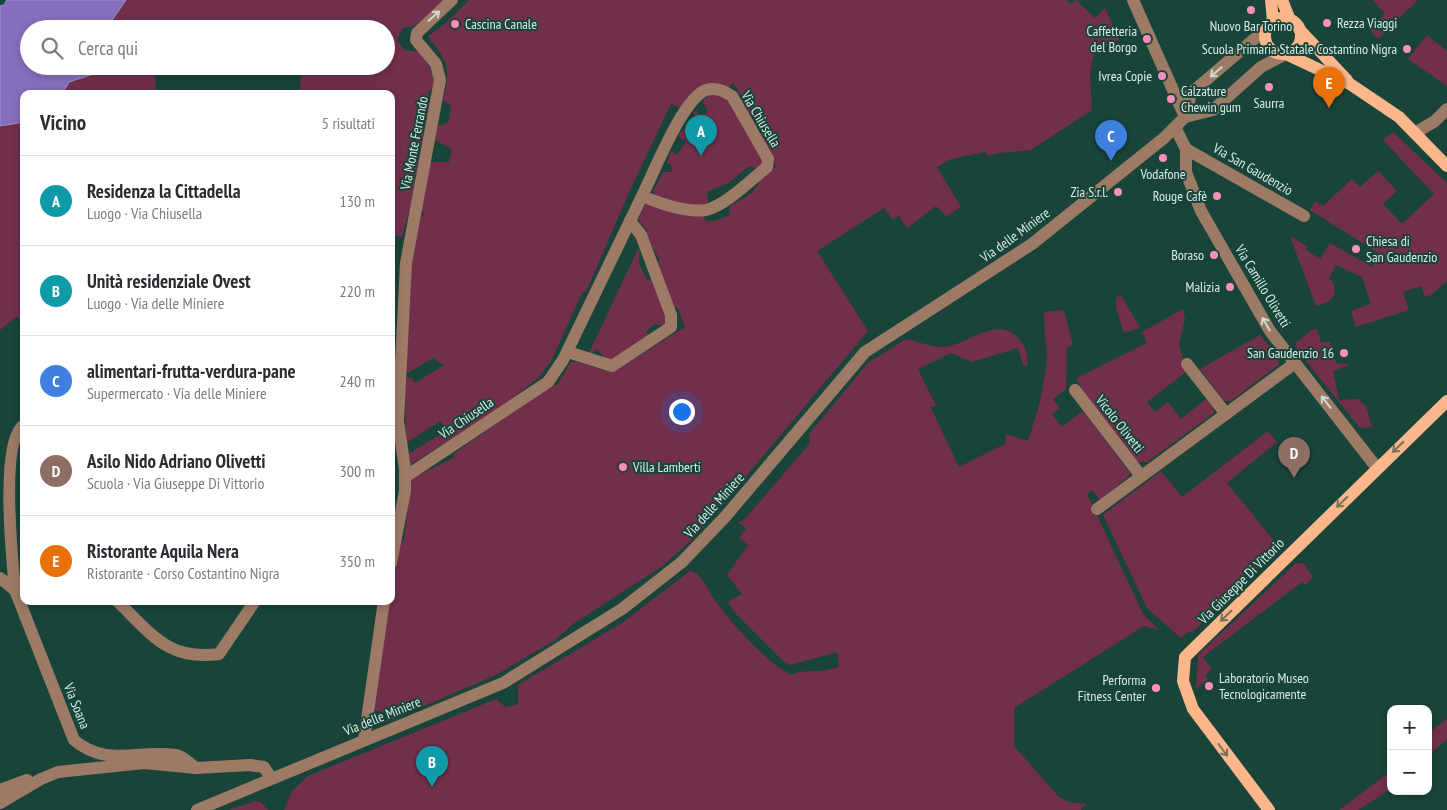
<!DOCTYPE html>
<html lang="it">
<meta charset="utf-8">
<style>
body{margin:0;font-family:"PT Sans Narrow",sans-serif;background:#f2f2f3;color:#2b2b33}
.controls{position:absolute;right:15px;bottom:15px;display:grid;overflow:hidden;border-radius:10px;box-shadow:0 2px 8px #0003}
.controls button{width:45px;height:45px;display:grid;place-items:center;padding:0;border:0;border-bottom:1px solid #e1e1e2;background:#fff;color:#2b2b33;font:25px sans-serif}
.you{position:absolute;left:681px;top:411px;width:18px;height:18px;margin:-12px;border:4px solid #fff;border-radius:50%;background:#1a73e8;box-shadow:0 0 0 8px #1a73e833}
.badge{display:grid;place-items:center;width:32px;height:32px;border-radius:50%;background:#8a5871;color:#fff;font-size:16px;font-weight:700}
.pin{position:absolute;translate:-50% -41px;filter:drop-shadow(0 1px 2px #0008)}
.pin::after{content:'';position:absolute;top:26px;width:18px;height:15px;background:inherit;clip-path:polygon(0 0,100% 0,50% 100%)}
.list{margin:0;padding:0;list-style:none}
h2{display:flex;justify-content:space-between;align-items:center;height:65px;margin:0;padding:0 20px;font-size:21px}
h2 small{font-size:16px;font-weight:400;color:#7c7c81}
.list li{display:grid;grid-template-columns:32px 1fr auto;gap:15px;align-items:center;box-sizing:border-box;height:90px;padding:0 20px;border-top:1px solid #e1e1e2}
.list b{display:block;font-size:19px;white-space:nowrap}
.list p{margin:0;font-size:16px;white-space:nowrap;color:#7c7c81}
.list em{font-size:16px;font-style:normal;color:#7c7c81}
.icon{flex:none;width:28px;height:28px;fill:none;stroke:currentColor;stroke-width:2;stroke-linecap:round;stroke-linejoin:round}
.map{position:relative;flex:none;width:1447px;height:810px;overflow:hidden}
.search{position:absolute;background:#fff;box-shadow:0 2px 8px #0003;left:20px;top:20px;width:375px;height:55px;display:flex;align-items:center;gap:12px;box-sizing:border-box;padding:0 18px;border-radius:28px;color:#7c7c81;font-size:19px}
.panel{position:absolute;background:#fff;box-shadow:0 2px 8px #0003;left:20px;top:90px;width:375px;height:515px;border-radius:10px}
.map>svg:first-child{display:block}
.green{fill:#712f4c}
.water{fill:#846fbc;stroke:#9d94c8}
.lines{fill:none;stroke-linecap:round;stroke-linejoin:round}
.minor{stroke:#9c7a65;stroke-width:12}
.major{stroke:#fbb78a;stroke-width:12}
.oneway{stroke:#cddbd2}
.oneway2{stroke:#73725a}
.poi-dot{fill:#fe8ebc;stroke:#19443a;stroke-width:2}
.labels{text-anchor:middle;stroke-width:4;stroke-linejoin:round;paint-order:stroke}
.poi-label{font-size:14px;fill:#d6ece5;stroke:#19443a;text-anchor:end}
.street-label{font-size:14px;fill:#d6ece5;stroke:#19443a}
</style>
<div class="map">
<svg width="1447" height="810" viewBox="0 0 1447 810">
<rect width="100%" height="100%" fill="#19443a"/>
<g class="green">
<path d="M126 0H444C431 13 421 27 403 28L397 40 404 50 419 52C429 64 434 72 434 87L428 93 432 116 426 118 414 186V210H409L402 237 391 235V94H300L301 66H386V29H106Z"/>
<path d="M469 0H1066L1071 4 1076 0 1095 18 1105 8 1119 40 1095 50 1090 73 1092 110 1031 150 999 153 989 156 985 152 951 159 937 167 961 207 946 216 936 206 907 228 899 216 893 220 884 208 817 251 868 331 695 537 661 567 573 624 555 640 494 676 386 722 388 713 374 710 388 601H391V581L398 540 404 541 411 479 453 458 455 453 551 385H557L571 362H578L606 371 618 369 685 327 678 308 672 306 659 266V258L646 238 647 231 638 219 646 202 702 214 706 221H714L729 216 730 206C747 196 755 195 763 174L776 167 760 136 761 132 739 101 742 97 733 83 728 88 705 84 686 98 682 108 671 104 630 190 586 292 583 291 551 361 539 377 499 409 407 467V455L447 430 440 421 406 443 405 378 411 377 415 383 444 365 433 358 408 373 404 367 410 264 421 216 425 214 421 210 428 162H449L452 149 433 139 438 125H443L449 121 451 106 443 100C451 66 448 63 428 36L446 23Z"/>
<polygon points="1373,0 1418,0 1378,39 1369,29 1385,14"/>
<polygon points="1427,35 1447,51 1447,86 1408,59"/>
<polygon points="106,66 155,66 156,92 158,94 62,94 68,82 105,70"/>
<path d="M711 94 727 97 765 159 764 165 757 169 749 166 730 182 707 192 708 203C692 211 670 203 655 198L653 191 663 172H672L671 165 667 163 671 151 677 155 686 142 678 136 688 124 695 127 698 123 693 113 696 111 700 115 708 112 702 101Z"/>
<polygon points="24,122 24,319 16,317 0,330 0,126"/>
<polygon points="1393,132 1447,183 1447,281 1431,295 1425,297 1421,286 1403,292 1409,310 1356,327 1351,311 1371,304 1362,277 1336,265 1329,278 1334,284 1334,296 1328,302 1316,306 1291,239 1292,237 1308,247 1306,250 1320,259 1330,243 1372,267 1380,254 1310,210 1315,201 1323,206 1352,179 1360,187 1378,171 1397,191 1383,204 1402,224 1434,194 1383,140"/>
<polygon points="640,245 639,264 648,281 652,278 660,304 667,311 665,326 654,324 646,332 651,338 610,364 597,349 588,355"/>
<polygon points="1121,295 1140,328 1124,333 1116,308 1116,298"/>
<polygon points="1183,309 1185,319 1179,344 1186,372 1147,402 1155,412 1168,402 1181,419 1206,399 1213,407 1214,413 1147,462 1136,462 1085,394 1076,378 1147,343 1142,332"/>
<path d="M1064 310 1073 345 1067 347 1066 389 1053 399 1060 408 1052 414 1062 427 1083 411 1130 473 1128 477 1100 500 1092 490 1087 494 1143 614 1159 630 1144 626 1014 708V746L1058 796 1068 802 1087 804 1081 808V810H284L292 791 308 776 496 699 505 707 518 704V685L622 623 690 571C701 572 708 590 714 599 730 622 766 662 791 675 803 668 821 675 839 666L837 652 790 665 783 661 735 613 728 602 742 594 727 575 748 545 739 538 746 528 738 522 744 520 810 443 809 434 868 363 906 339C917 341 933 348 944 347 968 345 999 313 1020 340 1026 348 1029 357 1027 366L1023 365 1018 348 972 362 951 353 918 369 936 406H930L959 467 1005 444 1006 434 1028 441 1040 402 1046 367 1047 352 1045 339 1044 312Z"/>
<polygon points="1317,329 1321,342 1330,342 1336,363 1351,364 1333,371 1339,400 1358,399 1366,406 1372,427 1360,428 1298,351 1295,343 1312,330"/>
<polygon points="1260,335 1279,358 1278,365 1231,401 1224,401 1200,369"/>
<polygon points="1268,431 1277,442 1227,483 1279,547 1192,633 1190,631 1181,638 1147,608 1103,515 1161,471 1182,497"/>
<polygon points="1296,563 1303,563 1313,577 1305,585 1302,582 1203,657 1212,669 1205,675 1208,680 1196,689 1198,655"/>
<polygon points="1447,719 1447,739 1428,756 1428,733"/>
<polygon points="1391,771 1391,789 1358,810 1339,810"/>
<polygon points="255,801 261,802 268,810 229,810"/>
</g>
<polygon class="water" points="7,0 126,0 106,29 29,29 29,66 106,66 106,70 69,82 62,94 24,94 24,122 0,126 0,6 4,5"/>
<g class="lines">
<g class="minor">
<polyline points="1133,0 1185,117"/>
<polyline points="1185,117 1191,93 1266,29"/>
<polyline points="1175,127 1186,149 1186,172 1201,211 1270,331 1377,468"/>
<polyline points="1415,133 1435,121 1447,109"/>
<polyline points="1186,149 1304,216"/>
<polyline points="568,352 612,366 671,327 671,315 641,235 630,221"/>
<polyline points="1187,364 1226,414"/>
<polyline points="1075,390 1141,476"/>
<path d="M405 477 548 382 563 360 642 196C661 204 686 213 706 210 725 206 752 179 767 167L768 159 732 96C724 91 716 87 706 90 683 98 654 172 642 196"/>
<polyline points="1097,509 1295,363"/>
<polyline points="391,563 405,491 405,469 398,421 406,263 440,80 436,64 416,40 417,33 452,0"/>
<path d="M0 578 15 590 74 740C107 768 139 749 176 755 183 756 190 764 196 768"/>
<path d="M15 590C12 558 0 439 24 425"/>
<path d="M117 601C151 633 167 661 219 654L255 601"/>
<polyline points="364,740 384,601"/>
<polyline points="0,790 27,780"/>
<polyline points="0,803 41,779 58,772 144,763 196,768 250,765 264,767 271,778"/>
<polyline points="197,810 503,683 622,609 682,562 725,517 865,352 1032,244 1164,138 1185,117 1213,110 1261,67 1284,55"/>
</g>
<g class="major">
<polyline points="1271,0 1273,21"/>
<polyline points="1282,0 1290,20"/>
<circle cx="1283" cy="36" r="18"/>
<polyline points="1299,29 1347,80"/>
<polyline points="1286,54 1350,84 1399,117 1447,166"/>
<polyline points="1269,810 1193,709 1183,681 1185,657 1447,401"/>
</g>
</g>
<defs><path id="oneway-shaft" d="M-6 0H5M1.5-3L5.5 0L1.5 3" fill="none" stroke-width="1.6" stroke-linecap="round" stroke-linejoin="round" transform="scale(1.25)"/></defs>
<g class="oneway">
<use href="#oneway-shaft" transform="translate(434 16) rotate(-42)"/>
<use href="#oneway-shaft" transform="translate(1216 72) rotate(140)"/>
<use href="#oneway-shaft" transform="translate(1266 324) rotate(-120)"/>
<use href="#oneway-shaft" transform="translate(1326 402) rotate(-128)"/>
</g>
<g class="oneway2">
<use href="#oneway-shaft" transform="translate(1398 447) rotate(136)"/>
<use href="#oneway-shaft" transform="translate(1342 502) rotate(135)"/>
<use href="#oneway-shaft" transform="translate(1226 616) rotate(136)"/>
<use href="#oneway-shaft" transform="translate(1223 750) rotate(53)"/>
</g>
<g class="poi-dot">
<circle cx="1251" cy="10" r="5"/>
<circle cx="1327" cy="23" r="5"/>
<circle cx="455" cy="24" r="5"/>
<circle cx="1147" cy="39" r="5"/>
<circle cx="1407" cy="49" r="5"/>
<circle cx="1162" cy="76" r="5"/>
<circle cx="1269" cy="87" r="5"/>
<circle cx="1171" cy="99" r="5"/>
<circle cx="1163" cy="158" r="5"/>
<circle cx="1118" cy="192" r="5"/>
<circle cx="1217" cy="196" r="5"/>
<circle cx="1356" cy="249" r="5"/>
<circle cx="1214" cy="255" r="5"/>
<circle cx="1230" cy="287" r="5"/>
<circle cx="1344" cy="353" r="5"/>
<circle cx="623" cy="467" r="5"/>
<circle cx="1209" cy="686" r="5"/>
<circle cx="1156" cy="688" r="5"/>
</g>
<g class="labels">
<g class="poi-label">
<text x="1337" y="28" text-anchor="start">Rezza Viaggi</text>
<text x="465" y="29" text-anchor="start">Cascina Canale</text>
<text x="1251" y="31" text-anchor="middle">Nuovo Bar Torino</text>
<text x="1137" y="36">Caffetteria<tspan x="1137" dy="16">del Borgo</tspan></text>
<text x="1397" y="54">Scuola Primaria Statale Costantino Nigra</text>
<text x="1152" y="81">Ivrea Copie</text>
<text x="1181" y="96" text-anchor="start">Calzature<tspan x="1181" dy="16">Chewin gum</tspan></text>
<text x="1269" y="108" text-anchor="middle">Saurra</text>
<text x="1163" y="179" text-anchor="middle">Vodafone</text>
<text x="1108" y="197">Zia S.r.l.</text>
<text x="1207" y="201">Rouge Cafè</text>
<text x="1366" y="246" text-anchor="start">Chiesa di<tspan x="1366" dy="16">San Gaudenzio</tspan></text>
<text x="1204" y="260">Boraso</text>
<text x="1220" y="292">Malizia</text>
<text x="1334" y="358">San Gaudenzio 16</text>
<text x="633" y="472" text-anchor="start">Villa Lamberti</text>
<text x="1219" y="683" text-anchor="start">Laboratorio Museo<tspan x="1219" dy="16">Tecnologicamente</tspan></text>
<text x="1146" y="685">Performa<tspan x="1146" dy="16">Fitness Center</tspan></text>
</g>
<g class="street-label">
<text transform="translate(761 119) rotate(59)" y="5">Via Chiusella</text>
<text transform="translate(414 143) rotate(-79)" y="5">Via Monte Ferrando</text>
<text transform="translate(1253 169) rotate(30)" y="5">Via San Gaudenzio</text>
<text transform="translate(1015 235) rotate(-36)" y="5">Via delle Miniere</text>
<text transform="translate(1263 286) rotate(59)" y="5">Via Camillo Olivetti</text>
<text transform="translate(466 418) rotate(-34)" y="5">Via Chiusella</text>
<text transform="translate(1120 424) rotate(52)" y="5">Vicolo Olivetti</text>
<text transform="translate(714 505) rotate(-48)" y="5">Via delle Miniere</text>
<text transform="translate(1241 581) rotate(-45)" y="5">Via Giuseppe Di Vittorio</text>
<text transform="translate(77 706) rotate(68)" y="5">Via Soana</text>
<text transform="translate(382 716) rotate(-22)" y="5">Via delle Miniere</text>
</g>
</g>
</svg>
<div class="controls">
<button>+</button>
<button>−</button>
</div>
<div class="you"></div>
<div class="pin badge" style="left:701px;top:156px;background:#0f9aa8">A</div>
<div class="pin badge" style="left:432px;top:787px;background:#0f9aa8">B</div>
<div class="pin badge" style="left:1111px;top:161px;background:#3f7fe0">C</div>
<div class="pin badge" style="left:1294px;top:478px;background:#8d6e63">D</div>
<div class="pin badge" style="left:1329px;top:108px;background:#e8710a">E</div>
<div class="search"><svg class="icon" aria-label="search" viewBox="0 0 24 24"><circle cx="10" cy="10" r="6"/><path d="M15 15l6 6"/></svg>Cerca qui</div>
<section class="panel">
<h2>Vicino<small>5 risultati</small></h2>
<ul class="list">
<li><span class="badge" style="background:#0f9aa8">A</span><div><b>Residenza la Cittadella</b><p>Luogo · Via Chiusella</p></div><em>130 m</em></li>
<li><span class="badge" style="background:#0f9aa8">B</span><div><b>Unità residenziale Ovest</b><p>Luogo · Via delle Miniere</p></div><em>220 m</em></li>
<li><span class="badge" style="background:#3f7fe0">C</span><div><b>alimentari-frutta-verdura-pane</b><p>Supermercato · Via delle Miniere</p></div><em>240 m</em></li>
<li><span class="badge" style="background:#8d6e63">D</span><div><b>Asilo Nido Adriano Olivetti</b><p>Scuola · Via Giuseppe Di Vittorio</p></div><em>300 m</em></li>
<li><span class="badge" style="background:#e8710a">E</span><div><b>Ristorante Aquila Nera</b><p>Ristorante · Corso Costantino Nigra</p></div><em>350 m</em></li>
</ul>
</section>
</div>
